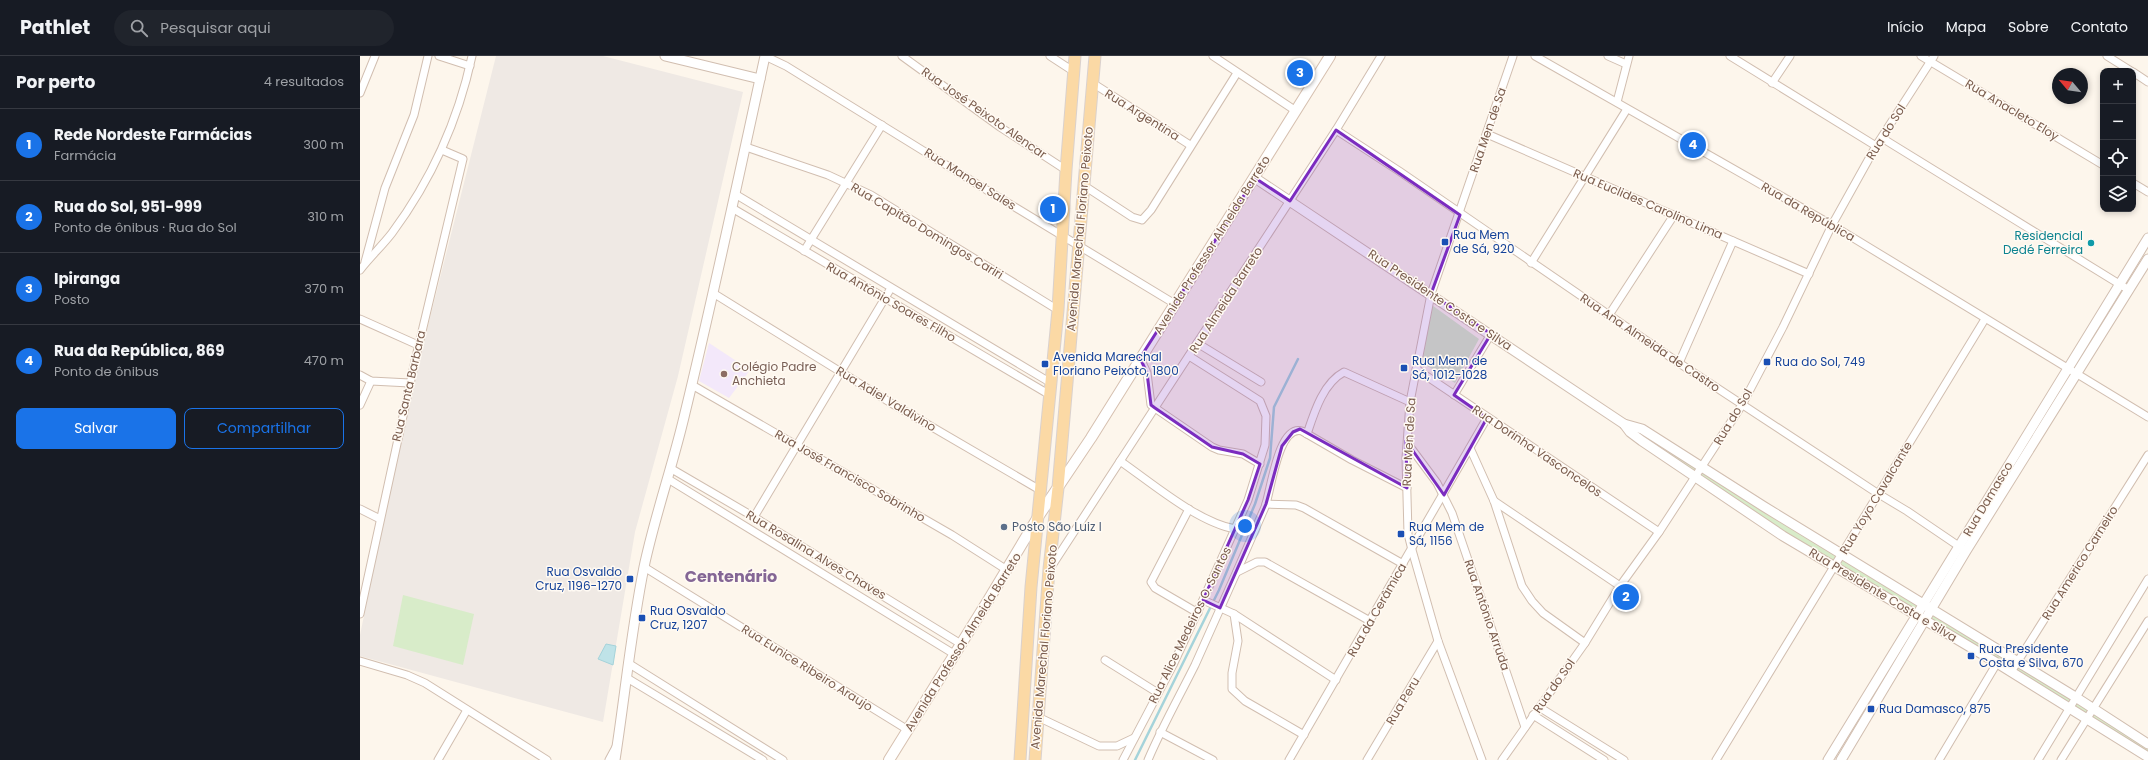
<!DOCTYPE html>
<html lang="pt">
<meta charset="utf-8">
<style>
body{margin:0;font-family:Poppins,sans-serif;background:#20242c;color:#f1f3f6}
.controls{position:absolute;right:12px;top:12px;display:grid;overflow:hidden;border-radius:8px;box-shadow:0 2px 6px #0003}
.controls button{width:36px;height:36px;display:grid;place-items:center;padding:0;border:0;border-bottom:1px solid #363941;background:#171b24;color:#f1f3f6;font:20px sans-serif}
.compass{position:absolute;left:1692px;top:12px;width:36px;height:36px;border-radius:50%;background:#171b24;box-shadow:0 2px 6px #0003;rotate:299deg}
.you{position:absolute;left:885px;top:470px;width:14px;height:14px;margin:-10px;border:3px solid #fff;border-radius:50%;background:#1a73e8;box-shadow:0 0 0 6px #1a73e833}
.badge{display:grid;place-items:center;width:26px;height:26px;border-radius:50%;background:#1a73e8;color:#fff;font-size:13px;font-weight:700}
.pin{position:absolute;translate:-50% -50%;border:2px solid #fff;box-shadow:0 1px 4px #0006}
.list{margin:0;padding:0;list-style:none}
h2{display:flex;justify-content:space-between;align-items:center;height:52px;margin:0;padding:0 16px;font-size:17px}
h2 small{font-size:13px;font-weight:400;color:#9ea1a6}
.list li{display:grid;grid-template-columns:26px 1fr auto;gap:12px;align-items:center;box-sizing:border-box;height:72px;padding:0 16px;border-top:1px solid #363941}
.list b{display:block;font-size:15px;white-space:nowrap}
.list p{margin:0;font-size:13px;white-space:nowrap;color:#9ea1a6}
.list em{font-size:13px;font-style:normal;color:#9ea1a6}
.actions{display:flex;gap:8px;padding:12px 16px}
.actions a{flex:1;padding:9px 0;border:1px solid #1a73e8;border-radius:8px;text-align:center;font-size:14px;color:#1a73e8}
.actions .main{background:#1a73e8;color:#fff}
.icon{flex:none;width:22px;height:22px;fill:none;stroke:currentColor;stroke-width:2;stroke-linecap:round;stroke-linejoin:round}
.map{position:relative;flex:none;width:1788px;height:704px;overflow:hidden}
header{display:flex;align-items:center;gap:24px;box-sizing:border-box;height:56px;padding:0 20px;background:#171b24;border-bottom:1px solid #363941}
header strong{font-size:19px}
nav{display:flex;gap:22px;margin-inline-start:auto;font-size:14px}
.search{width:280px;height:36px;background:#20242c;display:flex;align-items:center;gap:10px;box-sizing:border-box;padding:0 14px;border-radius:22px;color:#9ea1a6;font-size:15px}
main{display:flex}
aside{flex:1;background:#171b24}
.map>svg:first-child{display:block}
.industrial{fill:#efe9e4}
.education{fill:#f3e8fa}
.green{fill:#d8ecc9}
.water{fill:#bfe3e8;stroke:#a5d3da}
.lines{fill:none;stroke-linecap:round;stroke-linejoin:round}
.stream{stroke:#a5d3da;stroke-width:2.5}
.minor-casing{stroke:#d1beb0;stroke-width:9}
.tertiary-casing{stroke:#d1beb0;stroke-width:11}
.secondary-casing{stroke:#d6c0b0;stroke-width:12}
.primary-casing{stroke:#dad1cd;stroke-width:13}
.minor{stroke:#fff;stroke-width:7}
.tertiary{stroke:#fff;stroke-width:9}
.secondary{stroke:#fff;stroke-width:10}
.primary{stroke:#fbd9a5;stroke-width:11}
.marked{fill:#7b2cbf;fill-opacity:0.2;stroke:#7b2cbf;stroke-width:3;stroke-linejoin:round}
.transit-dot{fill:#1a4fb4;stroke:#fffaf3;stroke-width:1.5}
.culture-dot{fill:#0f9aa8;stroke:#fffaf3;stroke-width:1.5}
.education-dot{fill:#8d6e63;stroke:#fffaf3;stroke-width:1.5}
.service-dot{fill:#5c6f8a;stroke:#fffaf3;stroke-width:1.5}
.labels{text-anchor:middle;stroke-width:3;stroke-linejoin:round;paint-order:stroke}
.street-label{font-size:12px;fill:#7a5c4d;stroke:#fffaf3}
.transit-label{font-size:12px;fill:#164399;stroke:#fffaf3;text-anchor:start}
.culture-label{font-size:12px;fill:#0d838f;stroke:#fffaf3;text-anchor:end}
.education-label{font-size:12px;fill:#785e54;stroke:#fffaf3;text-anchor:start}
.service-label{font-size:12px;fill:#4e5e75;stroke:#fffaf3;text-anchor:start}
.district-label{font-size:16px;font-weight:bold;fill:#846695;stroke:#fffaf3}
</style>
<header>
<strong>Pathlet</strong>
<div class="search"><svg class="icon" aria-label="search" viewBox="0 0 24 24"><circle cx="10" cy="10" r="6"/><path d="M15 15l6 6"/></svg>Pesquisar aqui</div>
<nav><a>Início</a><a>Mapa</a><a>Sobre</a><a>Contato</a></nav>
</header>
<main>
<aside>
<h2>Por perto<small>4 resultados</small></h2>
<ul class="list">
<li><span class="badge">1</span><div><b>Rede Nordeste Farmácias</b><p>Farmácia</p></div><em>300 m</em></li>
<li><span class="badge">2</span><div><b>Rua do Sol, 951-999</b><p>Ponto de ônibus · Rua do Sol</p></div><em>310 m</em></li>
<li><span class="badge">3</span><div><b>Ipiranga</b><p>Posto</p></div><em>370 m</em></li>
<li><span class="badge">4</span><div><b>Rua da República, 869</b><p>Ponto de ônibus</p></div><em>470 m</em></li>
</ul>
<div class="actions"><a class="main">Salvar</a><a>Compartilhar</a></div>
</aside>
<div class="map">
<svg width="1788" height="704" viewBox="0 0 1788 704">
<rect width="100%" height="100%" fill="#fdf6ec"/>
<polygon class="industrial" points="136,0 243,0 383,36 318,320 275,476 243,666 0,600 0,579 48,349"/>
<polygon class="education" points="349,287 390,314 369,342 339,325"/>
<g class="green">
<polygon points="1069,247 1119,283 1095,327 1056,303"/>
<path d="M1276 371 1788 690V699C1615 593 1440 490 1272 376Z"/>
<polygon points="43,539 114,558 103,609 33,590"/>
</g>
<polygon class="water" points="246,588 256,590 253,609 238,603"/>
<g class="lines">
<polyline class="stream" points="775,704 859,534 895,448 910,402 914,351 938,303"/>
<defs>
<g id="minor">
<polyline points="79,0 110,10"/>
<polyline points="405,0 426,10 625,133 815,248"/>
<polyline points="542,0 640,71 706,114"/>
<polyline points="690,0 713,15"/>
<polyline points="853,0 936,55"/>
<polyline points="1175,0 1472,169 1788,361"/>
<polyline points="1248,0 1266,8"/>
<polyline points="1370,0 1516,90"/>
<polyline points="1561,0 1743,109"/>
<polyline points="1747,0 1771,15"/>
<polyline points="1773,16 1788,26"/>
<polyline points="1412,27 1430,0"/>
<polyline points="734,28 830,89"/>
<polyline points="0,37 15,0"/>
<polyline points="1257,46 1269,0"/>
<polyline points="976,74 1039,115 1319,307 1517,437 1547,455 1603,493"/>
<polyline points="1127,78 1449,218"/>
<polyline points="1522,82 1769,234"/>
<polyline points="386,91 468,119 511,139 698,254"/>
<polyline points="1773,127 1788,136"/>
<polyline points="723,129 772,161 782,164 791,154 877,17"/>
<polyline points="375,138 691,327"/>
<polyline points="372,152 690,339"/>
<polyline points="444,195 522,69"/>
<polyline points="5,206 25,132 54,59 68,0"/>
<polyline points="1171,207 1267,53"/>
<path d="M0 214C10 201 22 190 32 177 72 123 98 65 112 0"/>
<polyline points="353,237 531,347 680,434"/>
<polyline points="1249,259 1314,159"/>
<polyline points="0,263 58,289"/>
<polyline points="837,287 901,326"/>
<polyline points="780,302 787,317 791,349 795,352 852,391 859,394 883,398 900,408"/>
<polyline points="1319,307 1373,185"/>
<polyline points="1056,313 1299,476"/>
<polyline points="0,319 11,325 50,327"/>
<polyline points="332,329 592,479 647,514"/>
<polyline points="1094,339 1131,278"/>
<polyline points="0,349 11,325"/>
<path d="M947 378C954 357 963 327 984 316L1050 346"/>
<polyline points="1048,388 1077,427 1092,457 1165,671"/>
<polyline points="1110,392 1134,445 1162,530 1172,545 1183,557 1225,587"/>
<path d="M760 405C792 427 837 466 875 473"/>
<polyline points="310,412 394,461 601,588"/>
<polyline points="308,423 594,598"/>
<polyline points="1134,445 1260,530"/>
<polyline points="906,448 936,449 944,452 1043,508"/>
<polyline points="0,453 20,463"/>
<polyline points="829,453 791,526 795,532 838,557"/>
<polyline points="394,461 531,232"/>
<polyline points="284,511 548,674"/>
<polyline points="691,511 976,74 1021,0"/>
<polyline points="877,516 897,506 905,506 1010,565"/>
<polyline points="843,544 874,558 976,624"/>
<polyline points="0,558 55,305 103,103 82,94"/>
<polyline points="874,558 878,585 872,617 872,633 885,645 944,679"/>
<polyline points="745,604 798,637"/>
<polyline points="0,605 47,619 65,627 187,704"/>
<polyline points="268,607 423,704"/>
<polyline points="1651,616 1788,399"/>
<polyline points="267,622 403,704"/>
<polyline points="1179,651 1264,704"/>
<polyline points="1173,659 1244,704"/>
<polyline points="678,661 739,690 757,690 774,682"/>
<polyline points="800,676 853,704"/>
<polyline points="78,704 107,654"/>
<polyline points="249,704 256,691"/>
<polyline points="763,704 813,609 843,544 888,444 905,389 906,360 900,345 829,300"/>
<path d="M788 704C802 671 819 641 835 609 859 556 882 504 905 451 911 435 918 368 942 375L992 404 1047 432"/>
<polyline points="929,704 1127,362"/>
<polyline points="1007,704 1078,585"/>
<polyline points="1122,704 1078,585 1052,494 1048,478 1046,402 1050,346 1071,238 1153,0"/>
<polyline points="1142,704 1225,587 1260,530 1299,476 1382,349 1423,271 1472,169 1516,90 1574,0"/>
<polyline points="1356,704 1625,263"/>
<polyline points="1579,704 1637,607"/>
<polyline points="1678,704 1788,523"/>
<polyline points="1701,704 1788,565"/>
</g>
<g id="tertiary">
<polyline points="305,0 400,23"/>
<polyline points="895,122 1264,368 1270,376 1282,385 1423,480 1637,607 1788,701"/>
<polyline points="1264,368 1282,373 1403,450 1717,642 1788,688"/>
<path d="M255 704C265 640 271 575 284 511 295 459 313 409 325 357 354 238 379 119 405 0"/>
<polyline points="1468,704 1788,182"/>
<polyline points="1481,704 1606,495 1788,203"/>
</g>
<polyline id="secondary" points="529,704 629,543 678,461 731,382 970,0"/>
<g id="primary">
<polyline points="660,704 671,531 698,254 706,114 715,0"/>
<polyline points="675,704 689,513 698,432 735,0"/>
</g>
</defs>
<use href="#minor" class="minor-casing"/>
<use href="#tertiary" class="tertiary-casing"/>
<use href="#secondary" class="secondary-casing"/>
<use href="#primary" class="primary-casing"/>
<use href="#minor" class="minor"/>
<use href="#tertiary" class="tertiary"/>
<use href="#secondary" class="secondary"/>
<use href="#primary" class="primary"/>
</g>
<path class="marked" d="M976 74 1100 159 1071 238 1131 278 1094 339 1127 362 1084 439 1046 385 1047 432 940 373 933 376 922 390 906 448 860 552 843 544 888 444 900 408 883 398 852 391 795 352 791 349 787 317 780 302 895 122 930 145Z"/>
<g class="transit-dot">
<rect x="1081" y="182" width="8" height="8" rx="2"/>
<rect x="1403" y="302" width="8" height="8" rx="2"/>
<rect x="681" y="304" width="8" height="8" rx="2"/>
<rect x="1040" y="308" width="8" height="8" rx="2"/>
<rect x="1037" y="474" width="8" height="8" rx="2"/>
<rect x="266" y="519" width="8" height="8" rx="2"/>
<rect x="278" y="558" width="8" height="8" rx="2"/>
<rect x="1607" y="596" width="8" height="8" rx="2"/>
<rect x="1507" y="649" width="8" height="8" rx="2"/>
</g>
<circle class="culture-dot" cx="1731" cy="187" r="4"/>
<circle class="education-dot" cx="364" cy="318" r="4"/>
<circle class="service-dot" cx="644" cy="471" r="4"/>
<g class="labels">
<g class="street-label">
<text transform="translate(1652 54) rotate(31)" y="4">Rua Anacleto Eloy</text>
<text transform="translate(624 57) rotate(35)" y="4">Rua José Peixoto Alencar</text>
<text transform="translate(782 59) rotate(32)" y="4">Rua Argentina</text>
<text transform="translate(1128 74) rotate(-71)" y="4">Rua Men de Sa</text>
<text transform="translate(1526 76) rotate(-58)" y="4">Rua do Sol</text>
<text transform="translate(610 123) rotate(32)" y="4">Rua Manoel Sales</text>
<text transform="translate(1288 148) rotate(23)" y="4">Rua Euclides Carolino Lima</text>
<text transform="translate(1448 156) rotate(30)" y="4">Rua da República</text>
<text transform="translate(720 173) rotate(-85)" y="4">Avenida Marechal Floriano Peixoto</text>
<text transform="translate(567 175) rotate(31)" y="4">Rua Capitão Domingos Cariri</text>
<text transform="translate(852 189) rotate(-58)" y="4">Avenida Professor Almeida Barreto</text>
<text transform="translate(866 244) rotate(-57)" y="4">Rua Almeida Barreto</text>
<text transform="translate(1080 244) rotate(34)" y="4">Rua Presidente Costa e Silva</text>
<text transform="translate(531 246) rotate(30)" y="4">Rua Antônio Soares Filho</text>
<text transform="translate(1290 287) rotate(34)" y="4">Rua Ana Almeida de Castro</text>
<text transform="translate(49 330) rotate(-77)" y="4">Rua Santa Barbara</text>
<text transform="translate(526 343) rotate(31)" y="4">Rua Adiel Valdivino</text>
<text transform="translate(1373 361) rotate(-59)" y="4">Rua do Sol</text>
<text transform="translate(1049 386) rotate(-87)" y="4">Rua Men de Sa</text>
<text transform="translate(1177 395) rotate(34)" y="4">Rua Dorinha Vasconcelos</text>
<text transform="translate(490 420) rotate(30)" y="4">Rua José Francisco Sobrinho</text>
<text transform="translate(1516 442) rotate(-59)" y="4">Rua Yoyo Cavalcante</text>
<text transform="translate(1628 443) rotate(-59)" y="4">Rua Damasco</text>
<text transform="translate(456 499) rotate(31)" y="4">Rua Rosalina Alves Chaves</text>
<text transform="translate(1720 507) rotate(-58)" y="4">Rua Americo Carneiro</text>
<text transform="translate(1523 539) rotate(31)" y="4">Rua Presidente Costa e Silva</text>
<text transform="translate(1017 554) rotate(-60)" y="4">Rua da Cerâmica</text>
<text transform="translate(1127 559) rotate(71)" y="4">Rua Antônio Arruda</text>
<text transform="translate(830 569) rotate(-64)" y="4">Rua Alice Medeiros O. Santos</text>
<text transform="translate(603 586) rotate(-58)" y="4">Avenida Professor Almeida Barreto</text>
<text transform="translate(684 591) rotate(-85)" y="4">Avenida Marechal Floriano Peixoto</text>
<text transform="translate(447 612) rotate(32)" y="4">Rua Eunice Ribeiro Araujo</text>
<text transform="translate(1194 630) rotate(-55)" y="4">Rua do Sol</text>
<text transform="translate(1043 645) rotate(-59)" y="4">Rua Peru</text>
</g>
<g class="transit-label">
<text x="1093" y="183">Rua Mem<tspan x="1093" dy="14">de Sá, 920</tspan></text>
<text x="693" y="305">Avenida Marechal<tspan x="693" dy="14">Floriano Peixoto, 1800</tspan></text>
<text x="1052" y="309">Rua Mem de<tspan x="1052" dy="14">Sá, 1012-1028</tspan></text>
<text x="1415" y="310">Rua do Sol, 749</text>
<text x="1049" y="475">Rua Mem de<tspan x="1049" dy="14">Sá, 1156</tspan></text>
<text x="262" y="520" text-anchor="end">Rua Osvaldo<tspan x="262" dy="14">Cruz, 1196-1270</tspan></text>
<text x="290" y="559">Rua Osvaldo<tspan x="290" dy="14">Cruz, 1207</tspan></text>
<text x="1619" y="597">Rua Presidente<tspan x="1619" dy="14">Costa e Silva, 670</tspan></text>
<text x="1519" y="657">Rua Damasco, 875</text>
</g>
<g class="culture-label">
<text x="1723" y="184">Residencial<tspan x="1723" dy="14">Dedé Ferreira</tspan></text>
</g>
<g class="education-label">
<text x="372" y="315">Colégio Padre<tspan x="372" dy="14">Anchieta</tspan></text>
</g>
<g class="service-label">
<text x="652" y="475">Posto São Luiz I</text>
</g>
<g class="district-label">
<text x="371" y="526">Centenário</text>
</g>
</g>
</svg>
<div class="controls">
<button>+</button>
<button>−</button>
<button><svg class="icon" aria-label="locate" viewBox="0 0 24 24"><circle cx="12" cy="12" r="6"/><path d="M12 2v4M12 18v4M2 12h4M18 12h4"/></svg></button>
<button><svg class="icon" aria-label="layers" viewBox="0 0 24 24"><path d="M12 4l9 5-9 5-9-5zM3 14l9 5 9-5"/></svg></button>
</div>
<svg class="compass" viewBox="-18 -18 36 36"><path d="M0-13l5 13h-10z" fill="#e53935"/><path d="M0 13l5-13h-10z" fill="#9ea1a6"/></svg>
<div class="you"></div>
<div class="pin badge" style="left:693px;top:153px">1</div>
<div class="pin badge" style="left:1266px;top:541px">2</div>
<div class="pin badge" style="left:940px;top:17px">3</div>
<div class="pin badge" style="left:1333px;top:89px">4</div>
</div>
</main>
